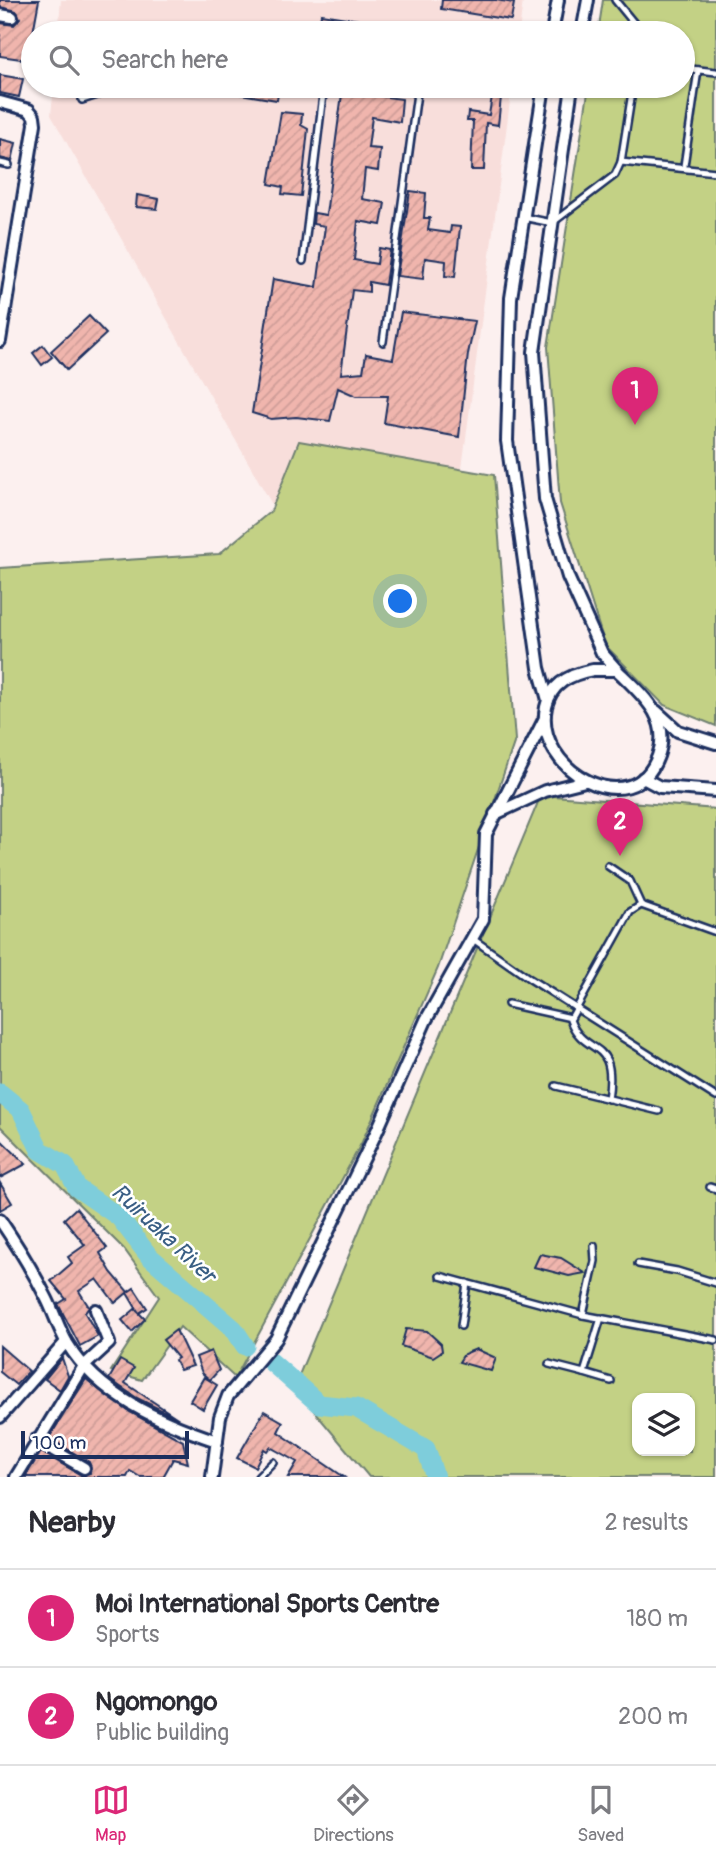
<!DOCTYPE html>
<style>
body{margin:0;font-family:Pangolin,sans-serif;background:#f2f2f3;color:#2b2b33}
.controls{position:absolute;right:21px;bottom:21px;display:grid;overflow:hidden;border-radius:14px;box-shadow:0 2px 5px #0004}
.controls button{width:63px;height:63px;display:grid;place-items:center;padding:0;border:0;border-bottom:2px solid #e1e1e2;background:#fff;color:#2b2b33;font:35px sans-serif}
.scale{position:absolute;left:21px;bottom:18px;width:168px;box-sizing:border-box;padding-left:7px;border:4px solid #1b2f5e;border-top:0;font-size:19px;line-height:24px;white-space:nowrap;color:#1b2f5e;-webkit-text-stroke:5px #fff;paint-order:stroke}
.you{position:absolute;left:401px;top:602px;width:24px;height:24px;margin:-18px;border:5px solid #fff;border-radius:50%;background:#1a73e8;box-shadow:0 0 0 10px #1a73e833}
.badge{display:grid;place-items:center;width:46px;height:46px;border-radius:50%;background:#db2777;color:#fff;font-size:23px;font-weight:700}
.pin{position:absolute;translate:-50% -58px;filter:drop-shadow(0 2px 4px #0008)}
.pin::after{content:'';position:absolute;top:37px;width:24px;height:21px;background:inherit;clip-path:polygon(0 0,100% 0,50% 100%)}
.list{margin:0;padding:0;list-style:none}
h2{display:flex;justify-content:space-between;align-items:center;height:91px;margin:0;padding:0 28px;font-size:30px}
h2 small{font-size:23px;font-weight:400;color:#7c7c81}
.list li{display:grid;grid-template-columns:46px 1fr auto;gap:21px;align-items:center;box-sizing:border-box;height:98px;padding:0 28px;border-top:2px solid #e1e1e2}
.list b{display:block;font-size:26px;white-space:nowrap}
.list p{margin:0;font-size:23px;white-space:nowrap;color:#7c7c81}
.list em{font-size:23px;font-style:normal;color:#7c7c81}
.icon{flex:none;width:38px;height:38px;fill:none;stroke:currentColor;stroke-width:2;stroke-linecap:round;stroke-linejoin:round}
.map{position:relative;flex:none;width:716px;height:1477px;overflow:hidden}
.search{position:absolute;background:#fff;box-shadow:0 2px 5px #0004;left:21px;right:21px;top:21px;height:77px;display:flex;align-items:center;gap:18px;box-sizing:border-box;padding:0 24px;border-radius:38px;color:#7c7c81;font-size:26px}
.sheet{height:287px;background:#fff}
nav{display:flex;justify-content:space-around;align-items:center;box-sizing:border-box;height:98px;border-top:2px solid #e1e1e2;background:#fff;font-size:19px;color:#7c7c81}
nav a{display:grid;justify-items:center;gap:4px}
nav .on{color:#db2777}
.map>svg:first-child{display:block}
.built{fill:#f8dedb}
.grass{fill:#c3d185;stroke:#6f8072;stroke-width:2;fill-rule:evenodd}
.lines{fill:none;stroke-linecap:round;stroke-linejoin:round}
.river{stroke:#7ecddb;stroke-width:19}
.building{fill:url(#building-hatch);stroke:#1b2f5e;stroke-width:2}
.service-casing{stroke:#1b2f5e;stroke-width:10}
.minor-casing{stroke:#1b2f5e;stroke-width:16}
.service{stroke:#fff;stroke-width:5}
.minor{stroke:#fff;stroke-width:10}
.labels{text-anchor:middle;stroke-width:5;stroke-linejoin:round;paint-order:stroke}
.water-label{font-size:23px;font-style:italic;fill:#395e84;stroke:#fff}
</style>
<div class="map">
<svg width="716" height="1477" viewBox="0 0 716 1477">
<defs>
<pattern id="building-hatch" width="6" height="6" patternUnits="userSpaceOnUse" patternTransform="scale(1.75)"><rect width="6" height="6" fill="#f0b5ad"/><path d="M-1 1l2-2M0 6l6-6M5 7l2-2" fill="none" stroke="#cd9c97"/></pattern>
</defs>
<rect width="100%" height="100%" fill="#fcf0ef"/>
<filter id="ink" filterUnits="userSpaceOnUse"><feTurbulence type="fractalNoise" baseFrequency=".0143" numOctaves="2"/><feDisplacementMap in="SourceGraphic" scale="14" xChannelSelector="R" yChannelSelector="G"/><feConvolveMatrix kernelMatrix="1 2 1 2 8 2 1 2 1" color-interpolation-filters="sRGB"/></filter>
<g filter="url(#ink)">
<g class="built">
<polygon points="61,0 517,0 523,1 519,33 58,33"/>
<polygon points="54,86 512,86 443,614 320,589 51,115"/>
</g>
<g class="grass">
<polygon points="603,0 716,0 716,726 664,705 605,645 560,503 548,347 589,86 683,86 683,33 598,33"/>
<polygon points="299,441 494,475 515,740 438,968 362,1142 235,1378 180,1327 142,1380 111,1371 159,1297 124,1249 0,1126 0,568 219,554 271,511"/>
<path d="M541 795 716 809V1477H369L294 1387ZM637 1398H690V1451H637Z"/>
</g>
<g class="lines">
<g class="river">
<polyline points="0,1093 21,1110 40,1150 65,1165 77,1188 119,1217 149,1256 234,1329 245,1346"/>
<polyline points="270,1361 319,1404 356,1408 426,1449 435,1477"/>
</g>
</g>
<g class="building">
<polygon points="0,0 39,0 28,60 0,56 0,23 14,25 20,18 16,11 0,7"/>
<polygon points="442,0 496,0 514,3 511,20 441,9"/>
<polygon points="321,14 391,25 390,33 318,33"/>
<polygon points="0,75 23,79 19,97 0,93"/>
<polygon points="222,86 279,86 277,100 222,91"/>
<polygon points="343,86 357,86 356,93 402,99 400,122 372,117 368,148 380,149 378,171 365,169 362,199 385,203 381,225 358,221 354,260 377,264 379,248 390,250 385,285 369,282 369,292 352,290 341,374 363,372 366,354 393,359 401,312 475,321 468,354 459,437 384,423 388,396 356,396 338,388 330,421 296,417 271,419 252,413 273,279 317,287 325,226 313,224 314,213 326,215"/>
<polygon points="492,96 501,97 498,125 486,123 484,170 471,170 473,121 467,121 468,112 489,115"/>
<polygon points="281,112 302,114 301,125 308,129 301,196 282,194 283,187 269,184"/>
<polygon points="0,139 16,143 12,161 0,158"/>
<polygon points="410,191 426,193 424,218 430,218 428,230 450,233 451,226 460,227 455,277 445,276 446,261 425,258 423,279 397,276"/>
<polygon points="137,195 159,199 157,209 136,207"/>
<polygon points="89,316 106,334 67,370 51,351"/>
<polygon points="43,345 52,357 42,365 33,353"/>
<polygon points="0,1139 26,1164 0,1178"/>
<polygon points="0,1183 12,1203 0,1210"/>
<polygon points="76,1208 107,1248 100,1253 111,1272 128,1292 134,1288 147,1308 139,1313 127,1293 115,1303 97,1279 79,1291 89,1307 85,1313 98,1336 80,1346 58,1304 66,1299 51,1281 72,1263 68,1257 85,1245 64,1219"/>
<polygon points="540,1254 561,1258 585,1273 569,1276 534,1267"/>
<polygon points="135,1309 145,1319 132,1332 122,1320"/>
<polygon points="406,1329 427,1331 441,1344 442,1351 433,1357 401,1346"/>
<polygon points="176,1330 193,1366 180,1370 175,1360 178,1358 163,1340"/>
<polygon points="0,1346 29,1371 16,1385 0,1372"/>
<polygon points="476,1349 496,1358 491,1371 459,1362 464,1354"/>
<polygon points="211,1351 219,1370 210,1380 202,1373 196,1357"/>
<polygon points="62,1358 68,1376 60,1390 45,1379"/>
<polygon points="120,1360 134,1368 125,1383 179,1419 137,1398 109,1379"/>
<polygon points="204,1377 217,1385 203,1409 190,1401"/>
<polygon points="86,1379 128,1411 183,1441 188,1463 173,1459 163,1477 140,1477 130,1471 127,1477 25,1477 41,1452 81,1475 90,1473 89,1462 49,1438"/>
<polygon points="264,1411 283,1422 278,1432 344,1477 288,1477 297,1462 270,1447 267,1451 264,1449 255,1467 237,1458"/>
</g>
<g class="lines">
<defs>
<g id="service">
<polyline points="615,0 642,33"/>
<polyline points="683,68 716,72"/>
<polyline points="497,86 542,92"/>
<polyline points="82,100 125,86"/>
<polyline points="621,162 716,172"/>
<polyline points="0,163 9,165"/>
<polyline points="684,166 698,70"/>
<polyline points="523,217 552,223 615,175 621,162 633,86"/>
<polyline points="303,261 324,86"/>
<polyline points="383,342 418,86"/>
<polyline points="608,866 630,881 641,905"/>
<polyline points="473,939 530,979 716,1097"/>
<polyline points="508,1004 571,1018"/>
<polyline points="556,1086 659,1111"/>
<path d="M608 1099C618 1035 585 1059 570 1020L630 912 641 905 716 932"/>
<polyline points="710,1187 716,1189"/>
<polyline points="638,1264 677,1271 716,1283"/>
<polyline points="440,1276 583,1315 716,1340"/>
<polyline points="583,1315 595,1261 594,1246"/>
<polyline points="461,1326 467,1283"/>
<polyline points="549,1364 584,1373 601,1318"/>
<polyline points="584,1373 611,1381"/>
<polyline points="258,1477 273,1462"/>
</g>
<g id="minor">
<polyline points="0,15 12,17"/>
<polyline points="552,33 558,0"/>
<polyline points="582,33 588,0"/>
<polyline points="544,86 511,298 507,441 539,668 548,700"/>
<polyline points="572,86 534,352 545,499 568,577 602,653 617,670"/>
<polyline points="0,102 29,110 34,116 35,124 0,341"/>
<path d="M593 670H617C641 694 672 718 658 756 633 825 533 770 546 707 551 683 571 674 593 670Z"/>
<polyline points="656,711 678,731 716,743"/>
<polyline points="643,778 660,787 716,791"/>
<polyline points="495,814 545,791 585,781"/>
<path d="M0 1220C17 1245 33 1271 47 1299 54 1313 59 1329 67 1343 99 1396 160 1422 217 1441"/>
<polyline points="0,1417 66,1342"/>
<polyline points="36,1440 84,1468"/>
<polyline points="16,1477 84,1366 109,1343 96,1310"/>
<polyline points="212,1477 220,1417 228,1396 276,1339 376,1133 426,1020 483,919 486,834 544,720"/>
</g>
</defs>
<use href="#service" class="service-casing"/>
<use href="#minor" class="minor-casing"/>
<use href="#service" class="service"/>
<use href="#minor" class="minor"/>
</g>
</g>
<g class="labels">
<g class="water-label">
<text transform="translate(164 1233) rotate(43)" y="8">Ruiruaka River</text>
</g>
</g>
</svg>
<div class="controls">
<button><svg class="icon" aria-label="layers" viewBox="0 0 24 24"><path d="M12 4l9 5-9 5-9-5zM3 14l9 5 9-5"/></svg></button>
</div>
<div class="scale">100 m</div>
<div class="you"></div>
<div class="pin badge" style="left:635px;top:425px">1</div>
<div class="pin badge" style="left:620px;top:856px">2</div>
<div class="search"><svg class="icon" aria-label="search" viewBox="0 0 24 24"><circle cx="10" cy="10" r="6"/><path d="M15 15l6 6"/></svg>Search here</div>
</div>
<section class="sheet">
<h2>Nearby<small>2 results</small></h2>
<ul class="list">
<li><span class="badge">1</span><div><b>Moi International Sports Centre</b><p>Sports</p></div><em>180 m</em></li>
<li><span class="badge">2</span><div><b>Ngomongo</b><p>Public building</p></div><em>200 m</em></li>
</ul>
</section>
<nav>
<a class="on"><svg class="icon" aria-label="map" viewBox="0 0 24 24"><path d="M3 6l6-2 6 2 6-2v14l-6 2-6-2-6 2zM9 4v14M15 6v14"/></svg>Map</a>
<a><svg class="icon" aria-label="directions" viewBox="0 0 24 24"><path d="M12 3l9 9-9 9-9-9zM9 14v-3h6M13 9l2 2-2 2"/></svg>Directions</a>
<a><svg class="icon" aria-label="saved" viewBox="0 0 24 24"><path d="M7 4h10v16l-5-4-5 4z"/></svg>Saved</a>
</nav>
